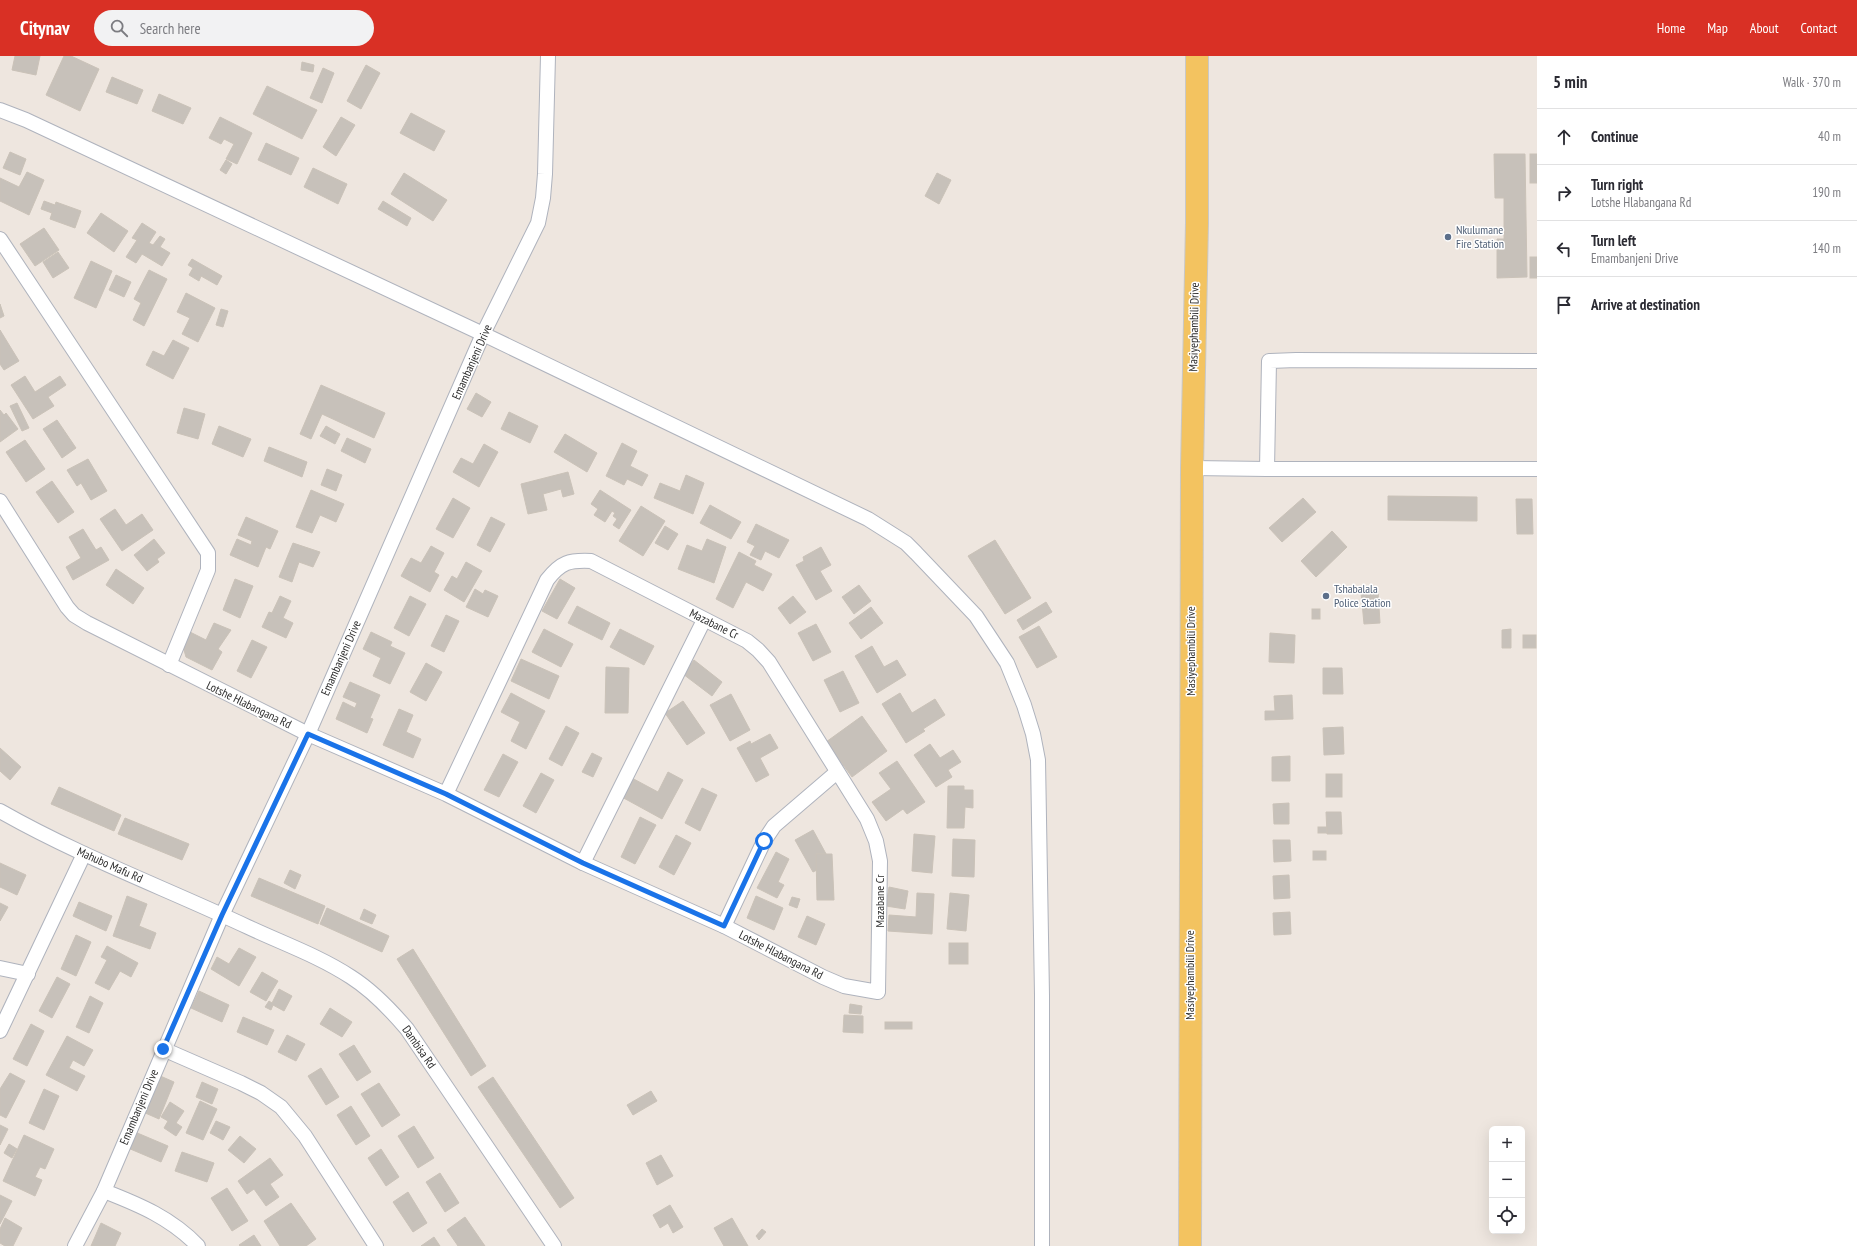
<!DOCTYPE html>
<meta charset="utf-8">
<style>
body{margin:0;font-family:"PT Sans Narrow",sans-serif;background:#f2f2f3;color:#2b2b33}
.controls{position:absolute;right:12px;bottom:12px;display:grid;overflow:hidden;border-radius:6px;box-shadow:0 4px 16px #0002}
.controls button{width:36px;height:36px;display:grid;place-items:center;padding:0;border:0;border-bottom:1px solid #e1e1e2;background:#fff;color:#2b2b33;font:20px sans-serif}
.stop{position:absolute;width:12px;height:12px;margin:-9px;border:3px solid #1a73e8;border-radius:50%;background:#fff}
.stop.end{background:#1a73e8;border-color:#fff;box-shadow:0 1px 4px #0008}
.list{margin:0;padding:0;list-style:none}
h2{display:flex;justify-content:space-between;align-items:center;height:52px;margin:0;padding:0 16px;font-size:17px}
h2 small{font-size:13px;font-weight:400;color:#7c7c81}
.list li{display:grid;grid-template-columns:26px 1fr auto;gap:12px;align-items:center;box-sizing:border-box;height:56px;padding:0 16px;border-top:1px solid #e1e1e2}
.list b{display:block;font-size:15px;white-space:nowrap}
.list p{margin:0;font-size:13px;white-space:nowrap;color:#7c7c81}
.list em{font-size:13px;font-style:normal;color:#7c7c81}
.icon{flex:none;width:22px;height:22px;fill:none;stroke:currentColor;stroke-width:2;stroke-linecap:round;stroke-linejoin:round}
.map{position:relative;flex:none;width:1537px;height:1190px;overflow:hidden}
header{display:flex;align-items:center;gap:24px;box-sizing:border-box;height:56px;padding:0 20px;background:#d93025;color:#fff}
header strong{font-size:19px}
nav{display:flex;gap:22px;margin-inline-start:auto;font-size:14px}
.search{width:280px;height:36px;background:#f2f2f3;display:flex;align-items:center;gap:10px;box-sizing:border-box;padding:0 14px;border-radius:22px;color:#7c7c81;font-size:15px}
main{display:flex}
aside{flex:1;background:#fff}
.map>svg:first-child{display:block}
.building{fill:#c7c1ba;stroke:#cac2b8}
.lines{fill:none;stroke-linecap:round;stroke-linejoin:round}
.street-casing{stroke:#afb3bd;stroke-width:16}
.primary-casing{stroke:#c8c8c8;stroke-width:24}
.street{stroke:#fff;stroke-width:14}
.primary{stroke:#f3c360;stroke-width:22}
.route{stroke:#1a73e8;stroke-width:5}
.service-dot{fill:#5c6f8a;stroke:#fff;stroke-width:1.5}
.labels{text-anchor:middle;stroke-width:3;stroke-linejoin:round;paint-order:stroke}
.service-label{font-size:12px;fill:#4e5e75;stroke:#fff;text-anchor:start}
.street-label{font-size:12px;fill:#2d2d2d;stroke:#fff}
</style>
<header>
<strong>Citynav</strong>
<div class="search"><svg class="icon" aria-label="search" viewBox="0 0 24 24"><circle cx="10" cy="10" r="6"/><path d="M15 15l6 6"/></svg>Search here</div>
<nav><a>Home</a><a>Map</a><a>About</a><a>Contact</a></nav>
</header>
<main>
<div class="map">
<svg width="1537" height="1190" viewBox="0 0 1537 1190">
<rect width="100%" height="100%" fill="#eee6df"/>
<g class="building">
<polygon points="15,0 40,0 36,19 12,14"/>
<polygon points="64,0 71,0 99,13 80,55 46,39"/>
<polygon points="302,6 314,9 313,16 301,14"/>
<polygon points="366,9 380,17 361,53 347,45"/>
<polygon points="323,12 334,17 322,47 310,42"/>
<polygon points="112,21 143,34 137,48 106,36"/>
<polygon points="267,30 317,54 302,83 253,58"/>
<polygon points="159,38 191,52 183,68 152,55"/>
<polygon points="411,57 445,75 434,95 400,77"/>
<polygon points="220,61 252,77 237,108 226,103 234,88 224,83 221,88 209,82"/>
<polygon points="341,61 355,69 336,100 323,91"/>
<polygon points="266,87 299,102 291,119 258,104"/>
<polygon points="10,96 26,103 20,119 3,112"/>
<polygon points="1494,98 1525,98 1527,221 1497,222 1497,183 1504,183 1504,142 1495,142"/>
<rect x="1530" y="98" width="7" height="29"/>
<polygon points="226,104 232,108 226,118 220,114"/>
<polygon points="313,112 347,128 338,148 304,131"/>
<polygon points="27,116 44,124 29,159 0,145 0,122 19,131"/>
<polygon points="404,117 447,144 433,165 391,138"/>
<polygon points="937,117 951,124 939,148 925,140"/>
<polygon points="44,145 55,149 56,146 81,155 75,172 50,163 52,157 41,153"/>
<polygon points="383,145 411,162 407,170 378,153"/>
<polygon points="101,157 128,175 114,196 87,177"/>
<polygon points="142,167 156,176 149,187 153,189 160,180 165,183 160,191 170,197 162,210 142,198 136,207 126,201 137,184 132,182"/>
<polygon points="44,172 59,194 35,210 20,188"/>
<polygon points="58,196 69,212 53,222 43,206"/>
<rect x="1530" y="201" width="7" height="21"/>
<polygon points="192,203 222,220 217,229 201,220 199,225 189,219 193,212 188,209"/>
<polygon points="91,205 112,215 96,252 74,242"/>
<polygon points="149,214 167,223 144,270 133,264 141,247 134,243"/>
<polygon points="116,219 131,226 124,241 109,234"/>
<polygon points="186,237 215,252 198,286 182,278 190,262 177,256"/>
<polygon points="0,248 4,260 0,262"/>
<polygon points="221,253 228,255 223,271 216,269"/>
<polygon points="0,274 19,305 4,314 0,308"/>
<polygon points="173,284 189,292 173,323 146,309 153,295 164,300"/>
<polygon points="25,320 35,336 60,320 66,329 48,341 54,350 33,363 11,329"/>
<polygon points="321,329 385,357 374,382 322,358 311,383 300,378"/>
<polygon points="476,337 491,346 482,361 467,353"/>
<polygon points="17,347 29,372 22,375 10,350"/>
<polygon points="184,352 205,358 198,383 177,377"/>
<polygon points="0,354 4,359 6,357 18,373 0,386"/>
<polygon points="509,356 538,370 530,387 501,373"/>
<polygon points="57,364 76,392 62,402 43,373"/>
<polygon points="219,370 251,383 243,401 212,388"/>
<polygon points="326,370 340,378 335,388 320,380"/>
<polygon points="565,378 597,397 587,416 554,396"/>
<polygon points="347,382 371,393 365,407 341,395"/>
<polygon points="25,384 45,413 26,426 6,396"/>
<polygon points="622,387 637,395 630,410 648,419 642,430 627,423 624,429 606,420"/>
<polygon points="484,388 498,396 479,431 453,416 461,402 473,408"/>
<polygon points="269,391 307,406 302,421 264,405"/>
<polygon points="88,403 107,435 91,444 81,427 77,430 67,414"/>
<polygon points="327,413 342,419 336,435 321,429"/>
<polygon points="568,416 574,438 563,441 561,433 543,438 547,454 528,458 521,428"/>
<polygon points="686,419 704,427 693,458 654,442 660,427 680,435"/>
<polygon points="52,425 74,456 58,467 36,436"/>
<polygon points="311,434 344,448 336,466 320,459 312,477 296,471"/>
<polygon points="600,434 631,454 619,473 613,469 617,463 613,460 615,457 612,455 605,466 594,459 598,453 591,448"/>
<polygon points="1388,440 1477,441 1477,465 1388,464"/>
<polygon points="453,442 470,452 453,482 436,473"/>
<polygon points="1303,442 1316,456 1282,486 1269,472"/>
<polygon points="1516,443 1532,443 1533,478 1517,478"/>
<polygon points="710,449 741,466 731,483 700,467"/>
<polygon points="641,450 665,465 643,500 619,485"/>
<polygon points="115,453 126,469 142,458 153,474 122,495 100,463"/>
<polygon points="246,461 278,475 270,493 266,491 258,511 230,499 237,483 251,489 252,485 238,479"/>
<polygon points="491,461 505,468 490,496 477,489"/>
<polygon points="756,468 789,484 779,502 765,495 761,504 750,499 755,490 747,486"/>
<polygon points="665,470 678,478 668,494 655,487"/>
<polygon points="83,473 96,494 101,491 109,504 73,524 66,511 81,502 69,481"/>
<polygon points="1332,475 1347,491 1316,521 1301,505"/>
<polygon points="154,483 165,497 157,503 159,506 147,515 134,499"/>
<polygon points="707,483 726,491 714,527 678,513 687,489 702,495"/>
<polygon points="995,484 1031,542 1005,558 968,500"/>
<polygon points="293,487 320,496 313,511 299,506 292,526 279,521"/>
<polygon points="431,490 444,497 434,516 439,519 430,536 401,520 411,502 421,507"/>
<polygon points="821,491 831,509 820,515 832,535 816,544 796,509 804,505 803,501"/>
<polygon points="739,496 756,505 754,509 772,518 763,535 746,526 733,552 716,543"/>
<polygon points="466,506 482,515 464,546 444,534 452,520 457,523"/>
<polygon points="116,513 144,532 133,548 106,529"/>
<polygon points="235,523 253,530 240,562 223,554"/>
<polygon points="560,523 575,532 557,563 542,555"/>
<polygon points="859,529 871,545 854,558 842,541"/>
<polygon points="475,533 483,538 485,534 498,540 488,561 466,551"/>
<polygon points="1378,535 1380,567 1364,568 1361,536"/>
<polygon points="280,540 291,545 283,562 293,567 286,582 262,571 269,556 272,557"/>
<polygon points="410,540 426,548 409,580 394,572"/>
<polygon points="793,540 806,556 790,568 778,552"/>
<polygon points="1046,546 1052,556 1023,574 1017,564"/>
<polygon points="577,550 610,567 602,584 568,567"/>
<polygon points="871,551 883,567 861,583 849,567"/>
<rect x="1312" y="553" width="8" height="10"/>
<polygon points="446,559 459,565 444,596 431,590"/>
<polygon points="214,567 231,574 218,593 222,596 212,614 186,601 182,587 190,576 206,584"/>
<polygon points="816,568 831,596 813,605 798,577"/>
<polygon points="1039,570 1057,601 1037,612 1019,581"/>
<polygon points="544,573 573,588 561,611 532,596"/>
<polygon points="620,573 654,590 644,609 610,591"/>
<polygon points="1511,573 1511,592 1502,592 1502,574"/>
<polygon points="371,576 392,586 390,590 405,597 390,628 373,620 381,602 363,593"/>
<polygon points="1270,577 1295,579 1294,607 1269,606"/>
<rect x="1523" y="579" width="13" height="13"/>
<polygon points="252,584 267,591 251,622 237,615"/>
<polygon points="872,590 884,611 897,604 906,619 877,637 855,600"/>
<polygon points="521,603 559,620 549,643 511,625"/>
<polygon points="694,604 722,626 712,640 683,618"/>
<polygon points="426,607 442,616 426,645 410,636"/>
<polygon points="606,611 629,612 628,657 605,657"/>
<polygon points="1323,612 1342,612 1343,638 1323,638"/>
<polygon points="843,615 859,647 840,656 824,624"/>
<polygon points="350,626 380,639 370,662 373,663 367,677 336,663 343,646 355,652 357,647 343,641"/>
<polygon points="511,637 545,655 526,693 511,685 520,666 501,656"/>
<polygon points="900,637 912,657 935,643 945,659 923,673 925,675 906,687 882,648"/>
<polygon points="731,638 750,674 730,685 710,649"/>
<polygon points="1292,639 1293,663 1265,664 1265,655 1275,655 1274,640"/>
<polygon points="683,645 705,677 687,689 665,657"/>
<polygon points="399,653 413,659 406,676 421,683 413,702 383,689"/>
<polygon points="862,660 887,695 852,721 826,686"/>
<polygon points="566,670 579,677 562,710 549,703"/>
<polygon points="1343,671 1344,698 1324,699 1323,672"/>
<polygon points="770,678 778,692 760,702 769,719 756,726 737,692 750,685 751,688"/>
<polygon points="930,688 940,702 953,694 961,706 948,714 952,721 936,731 914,699"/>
<polygon points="0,692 21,711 10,724 0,715"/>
<polygon points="592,697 602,702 593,721 582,716"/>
<polygon points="503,698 518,706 499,741 484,734"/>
<polygon points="1290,700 1290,725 1272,725 1272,701"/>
<polygon points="897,705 925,746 907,758 903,753 886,765 872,746 891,733 879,717"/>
<polygon points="668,716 683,724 662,763 620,740 630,721 658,736"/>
<polygon points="541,717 554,724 536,757 523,750"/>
<rect x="1326" y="718" width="16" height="23"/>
<polygon points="948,730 964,730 964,734 973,734 973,752 965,751 964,772 947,772"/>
<polygon points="59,731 121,759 114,775 51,748"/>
<polygon points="702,732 717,739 700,775 685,767"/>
<polygon points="1289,747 1289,768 1274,768 1273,748"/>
<polygon points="1326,756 1341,756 1342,778 1327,778"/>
<polygon points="640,761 656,769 635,808 621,801"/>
<polygon points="125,762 189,788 182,804 118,778"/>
<rect x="1318" y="771" width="9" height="6"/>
<polygon points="813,774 831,807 813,816 795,784"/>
<polygon points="914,778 935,780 932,817 912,815"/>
<polygon points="676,779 691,787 674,819 659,811"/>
<polygon points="953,783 975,784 974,821 952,820"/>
<polygon points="1273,784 1290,784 1291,805 1274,806"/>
<rect x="1313" y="795" width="13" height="9"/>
<polygon points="776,796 789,803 778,826 784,829 777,842 757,832"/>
<polygon points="816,798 832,798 834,844 817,844"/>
<polygon points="0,807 26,819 17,839 0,831"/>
<polygon points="290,814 301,819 295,833 284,827"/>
<polygon points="1289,819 1290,842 1274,843 1273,820"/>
<polygon points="259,822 325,850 318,868 251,840"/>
<polygon points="889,831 908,835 905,853 886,850"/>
<polygon points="917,837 934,838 932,878 888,875 889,859 916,861"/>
<polygon points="950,837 969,839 966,875 947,873"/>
<polygon points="127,840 147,848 139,870 156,877 150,893 113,880"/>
<polygon points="756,840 783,852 774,874 747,862"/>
<polygon points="792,841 800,843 797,852 789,849"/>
<polygon points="79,846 112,860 106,875 73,860"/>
<polygon points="0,847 8,851 0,865"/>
<polygon points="327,852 389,880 382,896 320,868"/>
<polygon points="364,853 376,859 372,868 360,863"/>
<polygon points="1290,856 1291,878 1274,879 1273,857"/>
<polygon points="807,860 825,868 816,889 798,881"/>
<polygon points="76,879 91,886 76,920 61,913"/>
<rect x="949" y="887" width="19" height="21"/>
<polygon points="107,890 138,907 131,921 120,915 109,934 95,927 107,904 101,901"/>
<polygon points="239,892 256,901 239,930 211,913 217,901 229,908"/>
<polygon points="413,893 486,1010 471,1020 397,903"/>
<polygon points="262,916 278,925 266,945 250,936"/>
<polygon points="57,921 70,928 52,962 39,955"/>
<polygon points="279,933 292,940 284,955 273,949 271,954 265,951 269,945 272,947"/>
<polygon points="199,935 229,949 222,966 191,952"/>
<polygon points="90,940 103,947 89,977 76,971"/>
<polygon points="850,948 862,950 861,958 849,957"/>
<polygon points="330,952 352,966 342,981 320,968"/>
<polygon points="844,959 863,960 863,977 843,976"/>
<polygon points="243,961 274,974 267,989 237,976"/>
<rect x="885" y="966" width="27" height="7"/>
<polygon points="31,968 44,975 27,1010 13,1003"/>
<polygon points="287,979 305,988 296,1005 278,996"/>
<polygon points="67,980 93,994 84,1010 73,1004 69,1012 85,1020 77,1035 46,1019"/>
<polygon points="354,989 371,1016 357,1025 339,998"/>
<polygon points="321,1012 339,1041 326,1049 308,1020"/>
<polygon points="10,1017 25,1025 6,1062 0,1059 0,1033"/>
<polygon points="158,1019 174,1026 159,1063 143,1056"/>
<polygon points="493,1021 574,1142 560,1152 478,1031"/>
<polygon points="202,1026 218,1033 212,1048 196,1041"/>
<polygon points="379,1027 400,1059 382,1071 361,1038"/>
<polygon points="44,1033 59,1040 44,1074 29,1067"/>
<polygon points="651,1035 657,1045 633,1059 627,1049"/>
<polygon points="200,1045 217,1053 203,1084 186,1077"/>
<polygon points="170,1046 184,1055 176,1067 182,1071 176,1080 164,1072 168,1065 161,1061"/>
<polygon points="351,1050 370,1080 356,1089 337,1059"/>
<polygon points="216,1065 230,1071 223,1084 210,1077"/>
<polygon points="0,1069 8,1073 0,1089"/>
<polygon points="414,1070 434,1102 418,1112 398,1080"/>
<polygon points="135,1076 168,1090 161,1106 128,1092"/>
<polygon points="24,1079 54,1093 45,1113 40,1111 35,1121 42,1124 35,1140 3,1125"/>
<polygon points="240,1080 256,1093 244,1107 228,1094"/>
<polygon points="9,1088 17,1093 12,1102 4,1097"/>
<polygon points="381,1093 399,1121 386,1130 368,1102"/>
<polygon points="182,1096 214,1107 207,1126 175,1115"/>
<polygon points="661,1099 673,1120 657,1129 646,1107"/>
<polygon points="270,1102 283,1119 270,1128 279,1141 266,1150 254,1133 247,1138 238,1125"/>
<polygon points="440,1117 459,1147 445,1156 426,1126"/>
<polygon points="227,1132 248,1165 232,1175 211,1142"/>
<polygon points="408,1136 427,1167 413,1176 393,1146"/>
<polygon points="0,1139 12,1145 0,1168"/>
<polygon points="291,1147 316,1183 306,1190 280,1190 264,1165"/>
<polygon points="670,1149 683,1171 673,1177 668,1167 660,1172 653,1159"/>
<polygon points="465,1161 485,1190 458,1190 447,1174"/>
<polygon points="5,1162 22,1172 13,1190 5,1190 0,1187 0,1173"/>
<polygon points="732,1162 748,1190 724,1190 714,1172"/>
<polygon points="101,1167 121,1177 115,1190 91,1190"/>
<polygon points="762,1173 766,1176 759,1184 756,1180"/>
<polygon points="254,1179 261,1190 240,1190 239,1189"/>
<polygon points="434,1181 440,1190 421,1190"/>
</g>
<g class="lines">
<defs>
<g id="street">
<polyline points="0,54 26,64 483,278 868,463 906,487 916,497 976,560 1007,607 1024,649 1033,678 1038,704 1042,939 1042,1190"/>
<polyline points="0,183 208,497 208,514 169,609"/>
<polyline points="1537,305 1296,304 1269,305 1267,413 1537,413"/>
<polyline points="1192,412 1267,413"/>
<path d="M0 445 67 551 74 559 87 567 308 678 446 738 583 807 724 870 823 921 844 930 878 936 880 805 876 785 867 763 769 606 758 594 747 585 591 505C569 504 561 506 547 524L446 738"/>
<path d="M0 755C79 800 165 832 248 871 282 887 319 900 351 921 373 935 390 953 407 973L554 1190"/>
<polyline points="583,807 704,564"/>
<polyline points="724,870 764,785 774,770 837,716"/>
<polyline points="0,912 28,918"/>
<polyline points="0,975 84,798"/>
<polyline points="163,993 241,1027 261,1037 281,1051 305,1080 376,1190"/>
<path d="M104 1135C140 1149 171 1162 198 1190"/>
<polyline points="75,1190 104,1135 222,859 308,678 483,278 538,167 543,142 545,118 548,0"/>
</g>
<polyline id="primary" points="1190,1190 1192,412 1197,167 1197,0"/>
</defs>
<use href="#street" class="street-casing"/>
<use href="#primary" class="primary-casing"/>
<use href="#street" class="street"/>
<use href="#primary" class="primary"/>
</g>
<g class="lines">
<polyline class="route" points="163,993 222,859 308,678 446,738 583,807 724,870 764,785"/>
</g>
<g class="service-dot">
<circle cx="1448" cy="181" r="4"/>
<circle cx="1326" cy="540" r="4"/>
</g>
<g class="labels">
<g class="service-label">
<text x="1456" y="178">Nkulumane<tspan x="1456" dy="14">Fire Station</tspan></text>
<text x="1334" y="537">Tshabalala<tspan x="1334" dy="14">Police Station</tspan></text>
</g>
<g class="street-label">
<text transform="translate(1194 271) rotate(-89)" y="4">Masiyephambili Drive</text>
<text transform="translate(472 306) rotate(-66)" y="4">Emambanjeni Drive</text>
<text transform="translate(714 568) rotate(26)" y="4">Mazabane Cr</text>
<text transform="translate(1191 595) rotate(-90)" y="4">Masiyephambili Drive</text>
<text transform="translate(341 602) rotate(-66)" y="4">Emambanjeni Drive</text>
<text transform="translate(249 649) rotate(26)" y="4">Lotshe Hlabangana Rd</text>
<text transform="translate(110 809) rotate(24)" y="4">Mahubo Mafu Rd</text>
<text transform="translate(880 845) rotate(-90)" y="4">Mazabane Cr</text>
<text transform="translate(781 899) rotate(27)" y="4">Lotshe Hlabangana Rd</text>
<text transform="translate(1190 919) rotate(-90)" y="4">Masiyephambili Drive</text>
<text transform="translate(419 991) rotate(55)" y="4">Dambisa Rd</text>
<text transform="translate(139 1051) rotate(-67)" y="4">Emambanjeni Drive</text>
</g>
</g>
</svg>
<div class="controls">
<button>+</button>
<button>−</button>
<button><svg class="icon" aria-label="locate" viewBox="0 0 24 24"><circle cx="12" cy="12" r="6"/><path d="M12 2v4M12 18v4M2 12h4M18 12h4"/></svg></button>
</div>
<div class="stop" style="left:764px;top:785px"></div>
<div class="stop end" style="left:163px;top:993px"></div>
</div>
<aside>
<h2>5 min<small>Walk · 370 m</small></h2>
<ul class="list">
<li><svg class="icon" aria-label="ahead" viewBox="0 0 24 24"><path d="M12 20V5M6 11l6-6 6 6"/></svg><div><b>Continue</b></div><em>40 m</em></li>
<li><svg class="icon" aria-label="right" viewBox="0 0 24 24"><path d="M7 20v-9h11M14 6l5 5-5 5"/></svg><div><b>Turn right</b><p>Lotshe Hlabangana Rd</p></div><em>190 m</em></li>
<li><svg class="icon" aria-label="left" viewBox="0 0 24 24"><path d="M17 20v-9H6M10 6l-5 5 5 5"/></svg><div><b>Turn left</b><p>Emambanjeni Drive</p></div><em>140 m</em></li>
<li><svg class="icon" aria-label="arrive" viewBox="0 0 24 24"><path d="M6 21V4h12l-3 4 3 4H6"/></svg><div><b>Arrive at destination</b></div></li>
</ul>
</aside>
</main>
